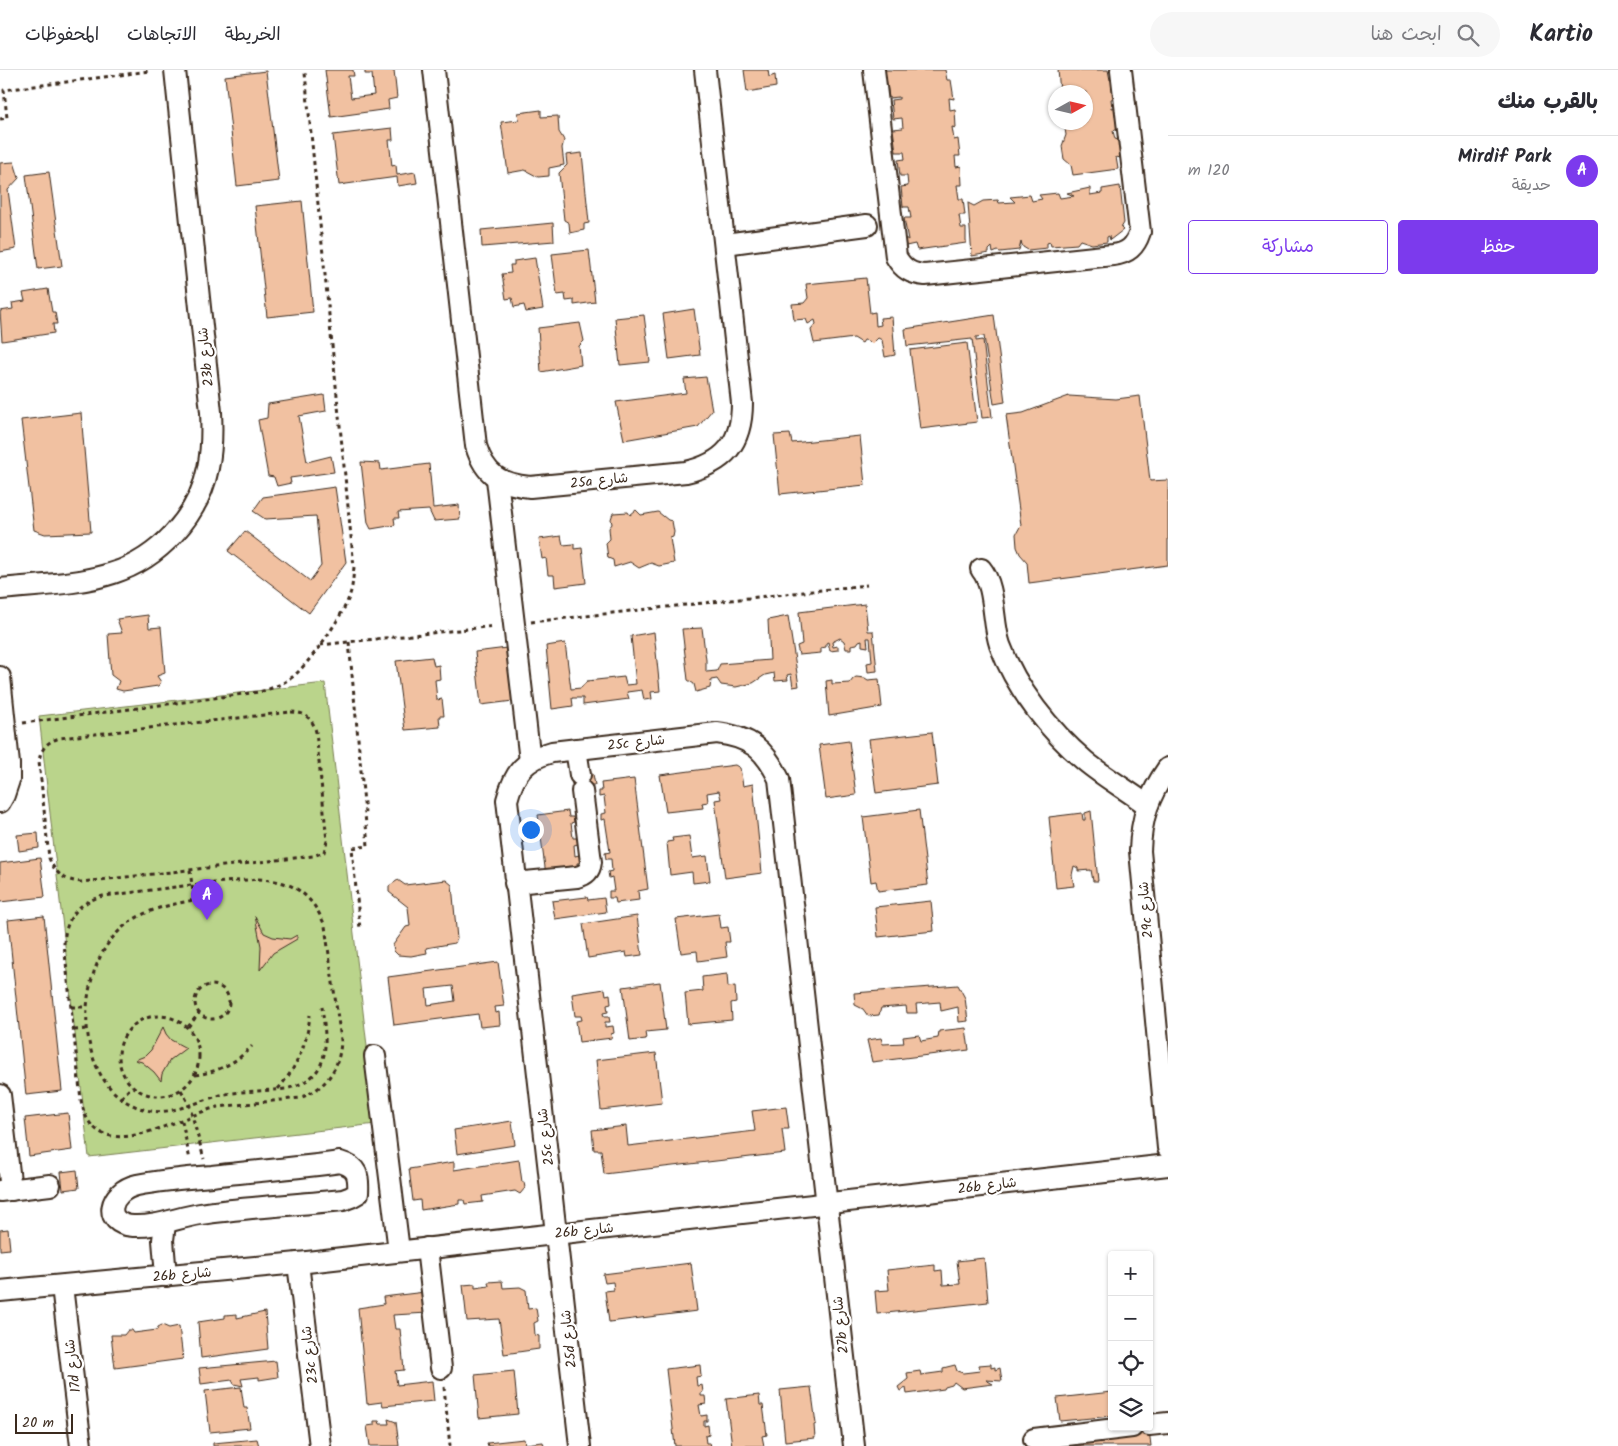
<!DOCTYPE html>
<html lang="ar">
<meta charset="utf-8">
<style>
body{margin:0;font-family:Kalam,"Playpen Sans Arabic",sans-serif;background:#f7f7f7;color:#2b2b33;direction:rtl}
.controls{position:absolute;right:15px;bottom:15px;display:grid;overflow:hidden;border-radius:5px;box-shadow:0 1px 4px #0004}
.controls button{width:45px;height:45px;display:grid;place-items:center;padding:0;border:0;border-bottom:1px solid #e1e1e2;background:#fff;color:#2b2b33;font:25px sans-serif}
.compass{position:absolute;left:1048px;top:15px;width:45px;height:45px;border-radius:50%;background:#fff;box-shadow:0 1px 4px #0004;rotate:82deg}
.scale{position:absolute;left:15px;bottom:12px;width:58px;box-sizing:border-box;padding-left:5px;border:2px solid #3b2a1e;border-top:0;font-size:14px;line-height:18px;white-space:nowrap;color:#3b2a1e;-webkit-text-stroke:4px #fff;paint-order:stroke}
.you{position:absolute;left:530px;top:759px;width:18px;height:18px;margin:-12px;border:4px solid #fff;border-radius:50%;background:#1a73e8;box-shadow:0 0 0 8px #1a73e833}
.badge{display:grid;place-items:center;width:32px;height:32px;border-radius:50%;background:#7c3aed;color:#fff;font-size:16px;font-weight:700}
.pin{position:absolute;translate:-50% -41px;filter:drop-shadow(0 1px 2px #0008)}
.pin::after{content:'';position:absolute;top:26px;width:18px;height:15px;background:inherit;clip-path:polygon(0 0,100% 0,50% 100%)}
.list{margin:0;padding:0;list-style:none}
h2{display:flex;justify-content:space-between;align-items:center;height:65px;margin:0;padding:0 20px;font-size:21px}
h2 small{font-size:16px;font-weight:400;color:#7c7c81}
.list li{display:grid;grid-template-columns:32px 1fr auto;gap:15px;align-items:center;box-sizing:border-box;height:70px;padding:0 20px;border-top:1px solid #e1e1e2}
.list b{display:block;font-size:19px;white-space:nowrap}
.list p{margin:0;font-size:16px;white-space:nowrap;color:#7c7c81}
.list em{font-size:16px;font-style:normal;color:#7c7c81}
.actions{display:flex;gap:10px;padding:15px 20px}
.actions a{flex:1;padding:11px 0;border:1px solid #7c3aed;border-radius:5px;text-align:center;font-size:18px;color:#7c3aed}
.actions .main{background:#7c3aed;color:#fff}
.icon{flex:none;width:28px;height:28px;fill:none;stroke:currentColor;stroke-width:2;stroke-linecap:round;stroke-linejoin:round}
.map{position:relative;flex:none;width:1168px;height:1376px;overflow:hidden;direction:ltr}
header{display:flex;align-items:center;gap:30px;box-sizing:border-box;height:70px;padding:0 25px;background:#fff;border-bottom:1px solid #e1e1e2}
header strong{font-size:24px}
nav{display:flex;gap:28px;margin-inline-start:auto;font-size:18px}
.search{width:350px;height:45px;background:#f7f7f7;display:flex;align-items:center;gap:12px;box-sizing:border-box;padding:0 18px;border-radius:28px;color:#7c7c81;font-size:19px}
main{display:flex}
aside{flex:1;background:#fff}
.map>svg:first-child{display:block}
.green{fill:#bad48b;stroke:#7a7f54}
.building{fill:#f1c1a1;stroke:#3b2a1e;fill-rule:evenodd}
.lines{fill:none;stroke-linecap:round;stroke-linejoin:round}
.minor-casing{stroke:#3b2a1e;stroke-width:24}
.path{stroke:#3b2a1e;stroke-width:3;stroke-dasharray:4 4;stroke-linecap:butt}
.minor{stroke:#fff;stroke-width:20}
.labels{text-anchor:middle;stroke-width:4.5;stroke-linejoin:round;paint-order:stroke}
.street-label{font-size:14px;fill:#3b2a1e;stroke:#fff}
</style>
<header>
<strong>Kartio</strong>
<div class="search"><svg class="icon" aria-label="search" viewBox="0 0 24 24"><circle cx="10" cy="10" r="6"/><path d="M15 15l6 6"/></svg>ابحث هنا</div>
<nav><a>الخريطة</a><a>الاتجاهات</a><a>المحفوظات</a></nav>
</header>
<main>
<aside>
<h2>بالقرب منك<small></small></h2>
<ul class="list">
<li><span class="badge">A</span><div><b>Mirdif Park</b><p>حديقة</p></div><em>120 m</em></li>
</ul>
<div class="actions"><a class="main">حفظ</a><a>مشاركة</a></div>
</aside>
<div class="map">
<svg width="1168" height="1376" viewBox="0 0 1168 1376">
<rect width="100%" height="100%" fill="#fff"/>
<filter id="ink" filterUnits="userSpaceOnUse"><feTurbulence type="fractalNoise" baseFrequency=".02" numOctaves="2"/><feDisplacementMap in="SourceGraphic" scale="10" xChannelSelector="R" yChannelSelector="G"/><feConvolveMatrix kernelMatrix="1 2 1 2 8 2 1 2 1" color-interpolation-filters="sRGB"/></filter>
<g filter="url(#ink)">
<polygon class="green" points="325,613 376,1054 89,1087 39,646"/>
<g class="building">
<polygon points="325,0 353,0 354,6 348,6 351,28 374,25 372,4 365,4 365,0 394,0 397,28 388,30 389,39 331,47"/>
<polygon points="744,0 768,0 769,7 775,5 776,17 747,22"/>
<polygon points="885,0 945,0 947,10 951,10 954,29 949,28 950,40 955,39 956,58 952,57 954,70 958,69 960,86 955,86 956,97 961,96 962,115 957,115 959,129 963,129 965,145 959,145 961,158 966,158 966,173 917,180 915,174 906,176 905,168 908,170 904,148 911,148 909,137 903,137 901,117 908,116 907,106 900,106 898,90 905,89 904,82 896,82 893,59 903,58 902,48 893,49 891,30 899,29 899,27 889,28"/>
<polygon points="1058,0 1108,0 1110,10 1114,10 1115,28 1111,29 1112,38 1117,37 1118,59 1113,61 1115,69 1119,70 1121,88 1116,87 1118,99 1073,105 1071,95 1064,89 1063,83 1062,76 1066,65 1064,52 1086,52 1086,22 1060,22"/>
<polygon points="266,1 279,111 237,116 225,6"/>
<polygon points="541,40 541,47 558,46 559,62 564,70 562,78 564,95 549,98 549,106 538,107 525,100 508,103 501,52 519,50 518,43"/>
<polygon points="392,58 393,70 389,70 392,96 396,95 397,105 415,102 417,113 398,116 397,107 339,115 333,65"/>
<polygon points="582,83 589,153 584,154 584,160 570,163 569,153 564,150 559,103 567,95 566,85"/>
<polygon points="14,92 19,108 8,120 16,179 0,182 0,93"/>
<polygon points="49,102 62,196 38,199 26,105"/>
<polygon points="1120,116 1124,153 1121,158 1123,160 1110,170 1109,166 1107,167 1107,172 1092,174 1080,170 1077,174 1051,176 1050,172 1047,173 1047,178 1028,180 1023,177 1021,172 1019,180 1000,182 998,181 993,183 992,177 989,180 989,183 972,186 968,133 974,136 983,131 998,130 999,133 1015,132 1010,127 1030,125 1032,131 1042,129 1039,125 1058,123 1060,128 1074,126 1067,123 1090,118 1090,125 1102,123 1102,119"/>
<polygon points="302,131 313,242 267,247 255,136"/>
<polygon points="553,153 554,171 482,177 481,160"/>
<polygon points="589,180 595,232 574,235 574,230 566,231 565,224 557,225 552,184"/>
<polygon points="535,188 543,239 526,242 524,235 514,237 512,228 506,229 502,204 511,203 510,195 514,195 514,191"/>
<polygon points="866,208 870,243 875,242 876,256 881,255 880,248 892,247 895,285 885,287 882,270 878,268 872,274 869,271 864,270 862,273 854,268 814,273 811,260 816,254 815,250 808,254 806,249 794,250 792,234 804,233 808,228 806,214"/>
<polygon points="48,219 52,242 55,242 57,254 53,254 54,263 2,271 0,241 13,239 12,233 25,231 23,223"/>
<polygon points="694,239 700,285 669,289 663,244"/>
<polygon points="644,245 650,292 620,295 615,248"/>
<polygon points="994,245 1005,332 994,334 984,266 976,267 976,271 983,270 992,347 982,348 972,269 907,276 905,259"/>
<polygon points="580,253 584,271 579,276 581,295 541,302 538,258"/>
<polygon points="967,273 977,352 920,359 910,280"/>
<polygon points="706,307 712,340 698,357 624,370 616,332 686,323 684,309"/>
<polygon points="324,325 326,341 299,346 307,392 331,386 334,402 290,408 291,413 277,416 274,407 268,406 258,350 267,348 268,334"/>
<polygon points="1069,326 1116,329 1140,326 1150,411 1168,410 1168,495 1029,513 1027,492 1020,484 1017,477 1016,464 1021,455 1006,345 1023,343"/>
<polygon points="81,343 91,462 45,464 34,460 21,350"/>
<polygon points="790,364 792,373 860,366 865,415 780,424 774,365"/>
<polygon points="361,392 380,393 381,400 429,394 433,438 459,435 460,449 434,451 429,440 398,442 399,448 394,448 395,455 371,459 368,453"/>
<polygon points="335,417 346,492 309,543 228,481 245,461 310,511 321,496 316,446 265,449 253,441 263,427"/>
<polygon points="636,440 641,445 658,442 668,450 672,451 674,462 673,467 670,468 674,493 659,496 651,493 639,498 630,492 614,497 613,490 608,488 606,473 610,469 609,458 612,454 611,449 613,443 628,442 630,445"/>
<polygon points="561,466 563,475 574,474 574,479 582,478 586,513 555,517 554,505 548,505 546,488 542,489 539,469"/>
<polygon points="865,534 868,561 873,561 877,601 868,602 867,593 872,592 870,568 867,568 868,577 862,576 862,570 859,571 857,574 851,575 851,579 846,579 844,571 840,568 832,572 833,577 838,576 838,580 830,581 828,572 826,573 826,577 821,578 821,583 799,585 797,576 802,574 799,542"/>
<polygon points="148,545 149,558 161,557 165,603 157,606 161,612 158,616 123,621 116,619 119,611 111,605 108,564 122,563 117,549"/>
<polygon points="788,546 799,616 793,617 791,604 787,605 788,610 775,611 774,603 765,605 753,613 736,617 721,615 717,609 711,610 710,618 696,622 694,614 688,610 682,559 702,558 706,590 706,602 717,601 720,594 770,590 768,550"/>
<polygon points="654,562 660,621 651,622 652,629 644,630 642,620 627,622 629,629 583,635 583,628 572,628 573,636 552,639 546,576 565,573 571,619 581,618 587,611 624,607 626,615 636,614 631,566"/>
<polygon points="515,577 521,630 481,635 475,582"/>
<polygon points="432,587 434,596 439,595 440,609 435,610 437,630 442,629 444,646 439,646 440,657 405,660 396,591"/>
<polygon points="856,607 865,608 868,610 879,609 882,637 829,646 826,611 832,610 832,614 850,613 853,609"/>
<polygon points="932,662 938,715 876,723 869,669"/>
<polygon points="849,671 856,725 826,729 819,675"/>
<polygon points="735,695 740,698 743,716 753,714 762,803 725,808 715,730 721,729 719,721 707,723 708,732 702,733 703,738 666,742 660,705"/>
<polygon points="593,704 595,715 591,715 592,720 573,722 571,707"/>
<polygon points="634,709 648,819 638,821 639,830 616,833 615,828 609,828 609,821 614,821 612,807 609,808 608,802 612,801 611,789 606,789 605,783 610,782 605,749 601,750 601,744 606,743 604,726 599,727 599,721 602,721 601,713"/>
<polygon points="919,740 928,815 878,821 876,811 871,812 863,747"/>
<polygon points="568,741 569,747 573,747 574,752 571,753 573,768 577,768 578,774 574,775 575,786 579,785 581,793 577,793 578,801 568,802 567,797 559,798 559,803 546,805 538,745"/>
<polygon points="1091,741 1098,811 1093,811 1091,800 1078,801 1078,798 1074,796 1072,805 1074,816 1056,818 1049,747 1082,743 1083,750 1085,750 1085,743"/>
<polygon points="38,763 39,778 19,781 17,765"/>
<polygon points="689,766 692,788 707,786 710,811 693,813 692,802 670,805 667,772 673,771 672,768"/>
<polygon points="40,788 45,827 0,832 0,793"/>
<polygon points="398,810 405,815 446,810 452,815 457,869 455,873 426,878 427,883 411,886 398,885 394,881 393,875 406,857 410,856 408,837 389,822 389,816"/>
<polygon points="587,827 588,830 604,828 606,842 555,849 552,831"/>
<polygon points="931,831 934,861 878,867 875,837"/>
<polygon points="719,844 721,858 728,857 730,872 725,872 727,887 698,891 697,881 681,883 676,849"/>
<polygon points="44,846 62,1021 26,1025 8,850"/>
<polygon points="255,846 264,863 273,867 290,869 297,865 297,869 273,883 260,900 261,876"/>
<polygon points="637,846 642,885 627,887 626,882 588,888 583,854"/>
<path d="M498 892 504 936 495 937 496 943 499 942 500 955 480 957 478 944 394 955 388 907ZM453 916 455 931 428 935 426 919Z"/>
<polygon points="727,904 728,917 735,916 736,932 731,933 732,950 688,954 685,923 703,921 702,907"/>
<polygon points="660,912 666,960 645,962 646,969 630,971 623,917"/>
<polygon points="958,915 965,928 968,951 959,952 958,937 941,941 940,932 916,934 917,943 907,943 906,936 881,938 879,945 868,946 863,939 855,935 854,923"/>
<polygon points="605,919 606,925 610,924 611,934 607,935 608,942 603,943 604,947 609,947 610,952 605,952 605,957 613,956 614,963 611,964 612,968 579,972 576,951 582,950 581,946 575,946 572,924"/>
<polygon points="163,957 166,964 171,970 186,978 170,990 162,1004 161,1011 154,1002 142,992 135,990 145,986 151,980"/>
<polygon points="966,958 969,980 872,992 867,970 881,968 883,974 904,973 903,967 919,965 921,971 938,968 939,961"/>
<polygon points="656,983 662,1033 601,1040 596,990"/>
<polygon points="786,1037 789,1059 782,1059 785,1083 604,1104 601,1080 594,1080 592,1060 626,1056 628,1076 755,1061 752,1041"/>
<polygon points="68,1043 72,1080 29,1086 25,1048"/>
<polygon points="512,1051 515,1075 457,1084 454,1060"/>
<polygon points="519,1090 522,1112 524,1112 525,1118 520,1124 515,1121 482,1126 483,1132 465,1134 464,1130 459,1130 459,1134 421,1140 420,1130 413,1131 409,1099 454,1092 454,1100"/>
<polygon points="77,1100 79,1118 63,1120 61,1102"/>
<polygon points="8,1159 10,1179 0,1180 0,1160"/>
<polygon points="984,1188 988,1232 877,1244 875,1221 889,1220 887,1200 935,1195 935,1201 942,1200 943,1215 960,1214 957,1191"/>
<polygon points="691,1193 697,1241 609,1252 605,1221 614,1220 613,1212 605,1213 603,1204"/>
<polygon points="502,1211 503,1218 520,1217 526,1220 528,1239 536,1238 538,1251 534,1253 535,1265 539,1266 539,1279 504,1284 499,1249 467,1251 463,1215 475,1214 475,1218 489,1216 488,1212"/>
<polygon points="425,1222 428,1243 393,1245 395,1259 400,1259 404,1300 395,1301 397,1315 432,1311 434,1331 383,1336 382,1332 367,1334 358,1238 384,1234 383,1227"/>
<polygon points="265,1242 268,1279 201,1288 198,1252 225,1248 225,1245 237,1244 237,1248"/>
<polygon points="162,1255 169,1258 179,1256 183,1289 115,1298 111,1265 124,1265 128,1260 132,1260 134,1263 157,1260 158,1257"/>
<polygon points="276,1291 278,1307 259,1310 259,1307 241,1309 243,1316 234,1314 232,1310 201,1314 199,1298"/>
<polygon points="991,1294 991,1298 995,1297 995,1300 1000,1298 1002,1311 986,1310 993,1314 962,1318 954,1312 952,1315 945,1317 944,1319 907,1324 906,1318 900,1321 898,1317 908,1309 907,1303 920,1301 921,1305 943,1302 943,1298 955,1295 957,1301 963,1303 980,1301 979,1295"/>
<polygon points="700,1295 701,1306 696,1307 697,1316 702,1315 703,1322 701,1323 701,1326 705,1326 706,1334 699,1335 701,1346 707,1345 707,1351 704,1351 704,1356 708,1355 709,1365 705,1366 706,1373 710,1373 711,1376 675,1376 666,1299"/>
<polygon points="514,1301 518,1344 479,1348 475,1305"/>
<polygon points="241,1317 244,1338 247,1338 250,1358 210,1362 205,1321"/>
<polygon points="811,1317 816,1354 814,1355 815,1368 785,1371 780,1320"/>
<polygon points="1112,1322 1112,1346 1060,1351 1057,1328"/>
<polygon points="759,1325 760,1335 763,1335 767,1365 762,1366 764,1376 732,1376 726,1329"/>
<polygon points="388,1349 396,1352 399,1376 370,1376 367,1356 374,1355 374,1351 379,1351 380,1354 389,1354"/>
<polygon points="1149,1360 1151,1376 1062,1376 1062,1373"/>
<polygon points="257,1369 259,1376 213,1376 213,1373"/>
<polygon points="524,1369 525,1374 543,1372 544,1376 488,1376 487,1373"/>
</g>
<g class="lines">
<defs>
<g id="minor">
<path d="M434 0 476 376C485 405 500 414 530 417L686 402C725 393 742 373 742 333L705 0"/>
<path d="M874 0 896 187C903 199 911 204 925 205L1113 185C1128 183 1135 177 1140 162L1121 0"/>
<polyline points="725,174 867,155"/>
<polyline points="497,409 530,691"/>
<path d="M981 499C996 517 992 552 1000 575 1016 619 1050 661 1085 691 1104 707 1127 720 1147 735"/>
<path d="M0 519C37 515 77 515 113 503 158 489 199 446 208 398 212 379 212 361 211 342L175 0"/>
<polyline points="0,607 9,694 9,710 4,725 0,732"/>
<polyline points="576,679 580,705"/>
<path d="M1168 698C1149 725 1141 748 1140 781L1168 1078"/>
<path d="M515 813 577 807C586 805 590 801 591 792L582 721"/>
<polyline points="375,986 399,1181"/>
<polyline points="0,1025 11,1120"/>
<path d="M340 1092C358 1097 359 1106 358 1123L351 1127 343 1130C295 1135 247 1137 200 1144 176 1148 157 1157 133 1156 101 1154 109 1121 137 1115 162 1110 187 1108 212 1106 255 1101 298 1098 340 1092Z"/>
<polyline points="0,1121 50,1115"/>
<polyline points="165,1154 163,1170 166,1206"/>
<polyline points="427,1178 441,1298"/>
<polyline points="298,1193 320,1376"/>
<polyline points="62,1216 81,1376"/>
<polyline points="0,1221 298,1193 1168,1095"/>
<polyline points="1149,1355 1168,1353"/>
<polyline points="1034,1369 1132,1357"/>
<path d="M580 1376 507 730C514 703 525 689 552 682L717 663C750 667 765 679 779 709L854 1376"/>
</g>
</defs>
<use href="#minor" class="minor-casing"/>
<g class="path">
<polyline points="0,49 7,48 4,20 150,1 150,0"/>
<polyline points="531,552 867,515"/>
<polyline points="349,572 368,776 352,778 360,859"/>
<polyline points="320,575 495,556"/>
<path d="M291 642C305 642 313 649 316 662L327 771 324 782 313 786 82 812C65 811 55 804 49 788L39 691C41 678 48 671 60 668Z"/>
<path d="M23 653 259 622C270 619 281 615 291 608 307 597 343 546 349 527 353 517 353 507 354 497L305 3"/>
<path d="M190 800 194 830C164 836 137 841 115 865 71 913 75 1027 151 1041 173 1045 203 1029 225 1024 245 1021 265 1021 286 1019 332 1007 327 976 322 937"/>
<path d="M258 809C292 810 312 824 325 856L341 970C340 999 326 1018 300 1028L218 1037C178 1046 94 1103 81 1030L64 874C65 849 78 832 103 826L192 815Z"/>
<circle cx="212" cy="932" r="17"/>
<polyline points="71,937 86,937"/>
<circle cx="159" cy="986" r="40"/>
<polyline points="188,957 199,943"/>
<polyline points="74,960 87,959"/>
<path d="M195 1005C218 1002 236 993 252 976"/>
<path d="M278 1019C297 997 307 974 310 945"/>
<polyline points="181,1020 189,1034 204,1089"/>
<polyline points="121,1028 132,1016"/>
<polyline points="182,1051 190,1090"/>
<polyline points="444,1317 450,1376"/>
</g>
<use href="#minor" class="minor"/>
</g>
</g>
<g class="labels">
<g class="street-label">
<text transform="translate(205 287) rotate(-96)" y="5">23b شارع</text>
<text transform="translate(599 410) rotate(-6)" y="5">25a شارع</text>
<text transform="translate(636 672) rotate(-6)" y="5">25c شارع</text>
<text transform="translate(1145 840) rotate(-95)" y="5">29c شارع</text>
<text transform="translate(545 1067) rotate(-97)" y="5">25c شارع</text>
<text transform="translate(987 1115) rotate(-7)" y="5">26b شارع</text>
<text transform="translate(584 1160) rotate(-6)" y="5">26b شارع</text>
<text transform="translate(182 1204) rotate(-5)" y="5">26b شارع</text>
<text transform="translate(840 1255) rotate(-96)" y="5">27b شارع</text>
<text transform="translate(568 1269) rotate(-96)" y="5">25d شارع</text>
<text transform="translate(309 1285) rotate(-97)" y="5">23c شارع</text>
<text transform="translate(72 1296) rotate(-97)" y="5">17d شارع</text>
</g>
</g>
</svg>
<div class="controls">
<button>+</button>
<button>−</button>
<button><svg class="icon" aria-label="locate" viewBox="0 0 24 24"><circle cx="12" cy="12" r="6"/><path d="M12 2v4M12 18v4M2 12h4M18 12h4"/></svg></button>
<button><svg class="icon" aria-label="layers" viewBox="0 0 24 24"><path d="M12 4l9 5-9 5-9-5zM3 14l9 5 9-5"/></svg></button>
</div>
<svg class="compass" viewBox="-18 -18 36 36"><path d="M0-13l5 13h-10z" fill="#e53935"/><path d="M0 13l5-13h-10z" fill="#7c7c81"/></svg>
<div class="scale">20 m</div>
<div class="you"></div>
<div class="pin badge" style="left:207px;top:850px">A</div>
</div>
</main>
